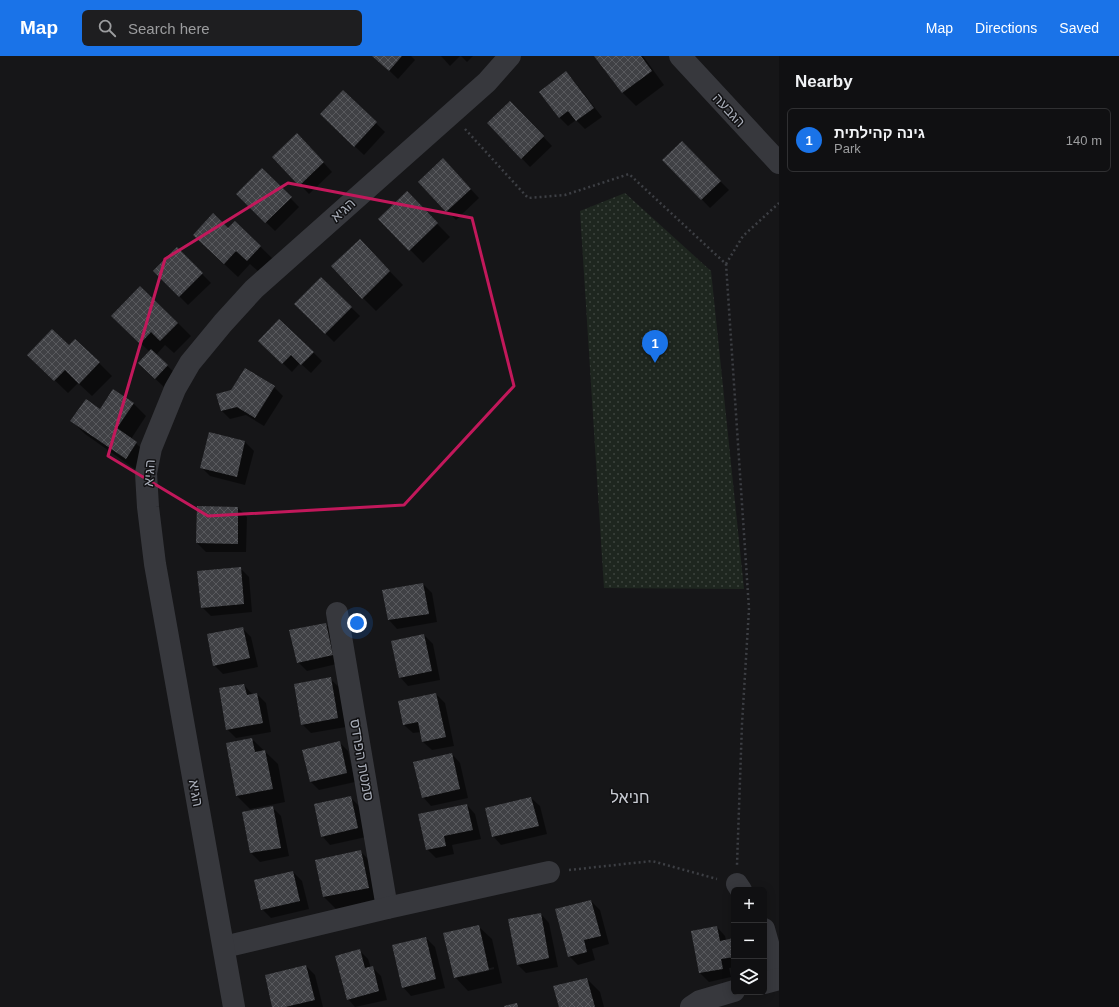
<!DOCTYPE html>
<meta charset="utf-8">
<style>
body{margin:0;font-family:Arial,"Noto Sans Hebrew",sans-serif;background:#1e1e20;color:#f1f3f6}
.controls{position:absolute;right:12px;bottom:12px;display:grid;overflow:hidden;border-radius:6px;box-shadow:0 2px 10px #0003}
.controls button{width:36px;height:36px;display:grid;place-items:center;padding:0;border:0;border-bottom:1px solid #303032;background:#101012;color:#f1f3f6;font:20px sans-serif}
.you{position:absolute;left:357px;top:567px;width:14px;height:14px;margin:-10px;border:3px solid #fff;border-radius:50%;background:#1a73e8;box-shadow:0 0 0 6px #1a73e833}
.badge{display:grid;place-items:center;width:26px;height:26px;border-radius:50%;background:#1a73e8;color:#fff;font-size:13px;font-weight:700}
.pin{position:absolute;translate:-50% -33px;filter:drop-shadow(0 1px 2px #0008)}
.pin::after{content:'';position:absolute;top:21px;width:14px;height:12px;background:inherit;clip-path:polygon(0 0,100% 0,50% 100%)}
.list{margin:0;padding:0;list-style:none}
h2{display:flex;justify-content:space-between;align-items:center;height:52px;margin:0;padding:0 16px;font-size:17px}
h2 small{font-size:13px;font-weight:400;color:#9c9d9f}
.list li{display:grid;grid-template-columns:26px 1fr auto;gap:12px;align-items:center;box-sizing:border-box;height:64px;margin:0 8px 8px;padding:0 8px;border:1px solid #303032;border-radius:6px}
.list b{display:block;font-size:15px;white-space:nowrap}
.list p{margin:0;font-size:13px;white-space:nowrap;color:#9c9d9f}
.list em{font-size:13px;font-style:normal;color:#9c9d9f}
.icon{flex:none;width:22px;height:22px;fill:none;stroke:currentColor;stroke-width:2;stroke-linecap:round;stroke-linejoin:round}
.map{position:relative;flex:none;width:779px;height:951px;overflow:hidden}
header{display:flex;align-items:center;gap:24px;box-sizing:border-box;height:56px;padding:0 20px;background:#1a73e8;color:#fff}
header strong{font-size:19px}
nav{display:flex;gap:22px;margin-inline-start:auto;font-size:14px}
.search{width:280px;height:36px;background:#1e1e20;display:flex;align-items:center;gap:10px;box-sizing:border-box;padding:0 14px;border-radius:6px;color:#9c9d9f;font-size:15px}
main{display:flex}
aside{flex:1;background:#101012}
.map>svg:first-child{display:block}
.green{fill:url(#green-dots)}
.shadow{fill:#0007;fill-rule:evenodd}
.building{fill:url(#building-cross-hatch)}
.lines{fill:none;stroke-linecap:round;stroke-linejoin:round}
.path{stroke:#3d3f44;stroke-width:2.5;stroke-dasharray:2 3;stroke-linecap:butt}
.minor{stroke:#37383d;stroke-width:22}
.marked{fill:none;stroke:#c2185b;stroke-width:3;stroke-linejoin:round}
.labels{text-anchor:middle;stroke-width:3;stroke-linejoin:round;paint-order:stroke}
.street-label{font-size:14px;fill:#a8adb8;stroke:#111113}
.quarter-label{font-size:16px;fill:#c9ccd4;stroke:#111113}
</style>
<header>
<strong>Map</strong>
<div class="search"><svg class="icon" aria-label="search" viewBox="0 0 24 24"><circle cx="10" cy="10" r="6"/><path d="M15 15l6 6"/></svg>Search here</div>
<nav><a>Map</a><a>Directions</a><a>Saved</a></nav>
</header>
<main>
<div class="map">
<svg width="779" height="951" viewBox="0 0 779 951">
<defs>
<pattern id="green-dots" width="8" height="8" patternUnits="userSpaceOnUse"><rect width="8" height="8" fill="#1e261f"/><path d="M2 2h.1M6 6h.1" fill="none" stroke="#3c433d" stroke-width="1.8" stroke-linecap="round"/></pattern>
<pattern id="building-cross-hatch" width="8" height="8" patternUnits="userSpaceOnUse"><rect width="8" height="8" fill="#404145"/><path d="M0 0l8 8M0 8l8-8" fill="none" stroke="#595a5e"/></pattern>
</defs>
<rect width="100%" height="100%" fill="#161618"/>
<polygon class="green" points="625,137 711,215 744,533 604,532 580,155"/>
<g class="shadow">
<polygon points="374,0 411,0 415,4 398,23"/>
<polygon points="441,0 460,0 450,10"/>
<polygon points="461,0 473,0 467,6"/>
<polygon points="595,0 643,0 664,29 636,50 623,37"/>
<polygon points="565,16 574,25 602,61 585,73 576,64 568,70 559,61"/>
<polygon points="343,35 385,76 364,99 330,67"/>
<polygon points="519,55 552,90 530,111 488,67"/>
<polygon points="306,87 332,116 309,138 273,101"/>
<polygon points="682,87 729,134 710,152 664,104"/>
<polygon points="262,113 299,151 275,175 237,138"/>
<polygon points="452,113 479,142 456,164 420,126"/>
<polygon points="407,137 450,181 423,207 380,163"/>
<polygon points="235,166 274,204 260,217 250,208 238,221 207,192"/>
<polygon points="177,193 211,227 188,249 154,215"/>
<polygon points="373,198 403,229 376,255 363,242"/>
<polygon points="321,222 360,260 334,286 296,248"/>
<polygon points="178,267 191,280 174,297 165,289 156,299 176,318 164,331 148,316 150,296 125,273"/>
<polygon points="69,290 99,307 112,320 92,340 78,327 68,337 42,312"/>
<polygon points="268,293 313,296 322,305 311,317 300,307 292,316"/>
<polygon points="245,313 274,331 283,340 264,370 246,359 230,363 221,354"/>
<polygon points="133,347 146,360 131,383 150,400 139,416 85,378 72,365 100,354"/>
<polygon points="245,386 254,395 245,429 210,420 202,412"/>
<polygon points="238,452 247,461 246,496 206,496 197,487"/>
<polygon points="240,512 249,521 252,556 211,560 202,551"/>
<polygon points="423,528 432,537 437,566 397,573 389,564 383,535"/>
<polygon points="325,568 334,576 341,607 307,615 298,606"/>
<polygon points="242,572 251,581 258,611 223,618 214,609"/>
<polygon points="424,579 433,588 440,624 408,630 400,621"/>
<polygon points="330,623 339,631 346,671 311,677 302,668"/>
<polygon points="244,629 253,639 257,638 266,647 271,676 236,682 227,673"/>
<polygon points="436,638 445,647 454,690 432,694 423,686 421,676 413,677 404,669"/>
<polygon points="252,683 278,708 285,746 250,753 237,740"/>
<polygon points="339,686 348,695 355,726 319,734 310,725"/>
<polygon points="452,698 460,707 468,742 431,750 423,741"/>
<polygon points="350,741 359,750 366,781 330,789 322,780"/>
<polygon points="531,742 540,750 547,778 501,789 493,780"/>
<polygon points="467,749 475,758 481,783 452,789 454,798 436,802 427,793"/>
<polygon points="272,751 281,760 289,800 260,806 251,797 243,757"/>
<polygon points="360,795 373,808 381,845 337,854 324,841"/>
<polygon points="293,816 302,825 309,853 271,862 262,853"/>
<polygon points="591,845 600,854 609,888 592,893 595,904 578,909 569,900"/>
<polygon points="541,858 549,867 558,911 526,917 517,908"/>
<path d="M478 870 492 883 502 927 468 935 455 921ZM494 911V913L463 921V919Z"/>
<polygon points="717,871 725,880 726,884 734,883 734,911 729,912 731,921 709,926 700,917 692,876"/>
<polygon points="426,882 435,891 445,932 411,940 403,931"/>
<polygon points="360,895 368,903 371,912 372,911 381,920 387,944 355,951 348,943"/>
<polygon points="306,910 315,919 323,951 273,951"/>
<polygon points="587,923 600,936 604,951 560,951"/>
</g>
<g class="building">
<polygon points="372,0 402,0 389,15"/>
<polygon points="594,0 641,0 652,15 622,37"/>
<polygon points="566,15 594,52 576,65 568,55 559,62 539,36"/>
<polygon points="343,34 377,66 354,91 320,58"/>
<polygon points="510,45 544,80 521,103 487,67"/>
<polygon points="297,77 324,106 299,130 272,101"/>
<polygon points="682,85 721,125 701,144 662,104"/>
<polygon points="443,102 471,133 446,156 418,126"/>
<polygon points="262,112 292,141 265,167 236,138"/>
<polygon points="407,135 438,167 409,195 378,163"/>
<polygon points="213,157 228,172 235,165 261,190 247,205 236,195 224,208 193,179"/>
<polygon points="360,183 390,215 362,243 331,210"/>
<polygon points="177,191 203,217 179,241 153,215"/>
<polygon points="321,221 352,251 325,278 294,248"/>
<polygon points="140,230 178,267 160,285 151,276 140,288 111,260"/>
<polygon points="279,263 314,296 301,309 291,299 282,308 258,285"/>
<polygon points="52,273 69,289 75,283 100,306 79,328 65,314 54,325 27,299"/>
<polygon points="151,293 168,309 155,323 138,307"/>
<polygon points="245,312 275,330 255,362 237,351 221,355 216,338 231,334"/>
<polygon points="113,333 134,347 117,372 137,386 126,403 70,365 86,343 100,353"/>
<polygon points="209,376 245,385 237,421 200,412"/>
<polygon points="197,450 238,451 238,488 196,487"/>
<polygon points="241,511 244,548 201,552 197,515"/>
<polygon points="423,527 429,558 388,564 382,534"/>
<polygon points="326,567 333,599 297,607 289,574"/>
<polygon points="243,571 250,602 213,610 207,578"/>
<polygon points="424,578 432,615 399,622 391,585"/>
<polygon points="331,621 338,662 301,669 294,628"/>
<polygon points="244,628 247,639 257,637 263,667 226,674 219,632"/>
<polygon points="436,637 446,681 422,686 418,666 403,669 398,645"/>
<polygon points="252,682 255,696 265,694 273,733 236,740 226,687"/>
<polygon points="340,685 347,717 310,726 302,694"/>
<polygon points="452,697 460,733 422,742 413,706"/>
<polygon points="351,740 358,772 321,781 314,748"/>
<polygon points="531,741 539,770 492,781 485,752"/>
<polygon points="467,748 473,774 444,780 446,790 426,794 418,758"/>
<polygon points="273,750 281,792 250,797 242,756"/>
<polygon points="361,794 369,832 323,841 315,804"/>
<polygon points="293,815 300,845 261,854 254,824"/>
<polygon points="591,844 601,880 584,884 587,896 568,901 555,853"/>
<polygon points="541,857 549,902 517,909 508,863"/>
<polygon points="479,869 489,914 454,922 443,877"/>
<polygon points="717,870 720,885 734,882 734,901 721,903 723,913 699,917 691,875"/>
<polygon points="426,881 436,923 402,932 392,889"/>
<polygon points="360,893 365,912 373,910 379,935 347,944 335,900"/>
<polygon points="306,909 315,944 285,951 272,951 265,919"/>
<polygon points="587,922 595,951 559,951 553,930"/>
<polygon points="517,947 518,951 504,951 504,950"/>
</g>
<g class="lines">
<g class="path">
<polyline points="465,73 528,142 565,139 629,118 726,208 749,553 742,668 737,809"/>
<polyline points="726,208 743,180 779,147"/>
<polyline points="569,814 652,805 717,823"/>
</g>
<g class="minor">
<polyline points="680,0 779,107"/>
<polyline points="337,557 387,852"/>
<polyline points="737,828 741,834"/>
<polyline points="764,873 771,898 779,914"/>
<polyline points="224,891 387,852 549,816"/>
<polyline points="764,927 779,923"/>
<polyline points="234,951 155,508 148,451 146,417 151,392 175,333 190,307 223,267 254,233 487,26 510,0"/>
<polyline points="691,951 700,945 734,935"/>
</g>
</g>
<path class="marked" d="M288 127 472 162 514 330 404 449 208 460 108 400 165 203Z"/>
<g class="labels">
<g class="street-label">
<text transform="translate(729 54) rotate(47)" y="5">הגבעה</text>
<text transform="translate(343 154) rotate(-42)" y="5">הגיא</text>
<text transform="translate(149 417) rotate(-86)" y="5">הגיא</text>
<text transform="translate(362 704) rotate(80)" y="5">סמטת הפרדס</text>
<text transform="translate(196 737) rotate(80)" y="5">הגיא</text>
</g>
<g class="quarter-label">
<text x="630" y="747">חניאל</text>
</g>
</g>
</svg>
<div class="controls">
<button>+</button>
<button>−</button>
<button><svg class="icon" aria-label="layers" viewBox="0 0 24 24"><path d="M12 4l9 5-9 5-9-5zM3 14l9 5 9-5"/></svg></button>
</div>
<div class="you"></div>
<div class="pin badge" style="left:655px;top:307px">1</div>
</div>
<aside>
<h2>Nearby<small></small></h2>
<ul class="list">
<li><span class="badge">1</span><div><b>גינה קהילתית</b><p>Park</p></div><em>140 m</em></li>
</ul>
</aside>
</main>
